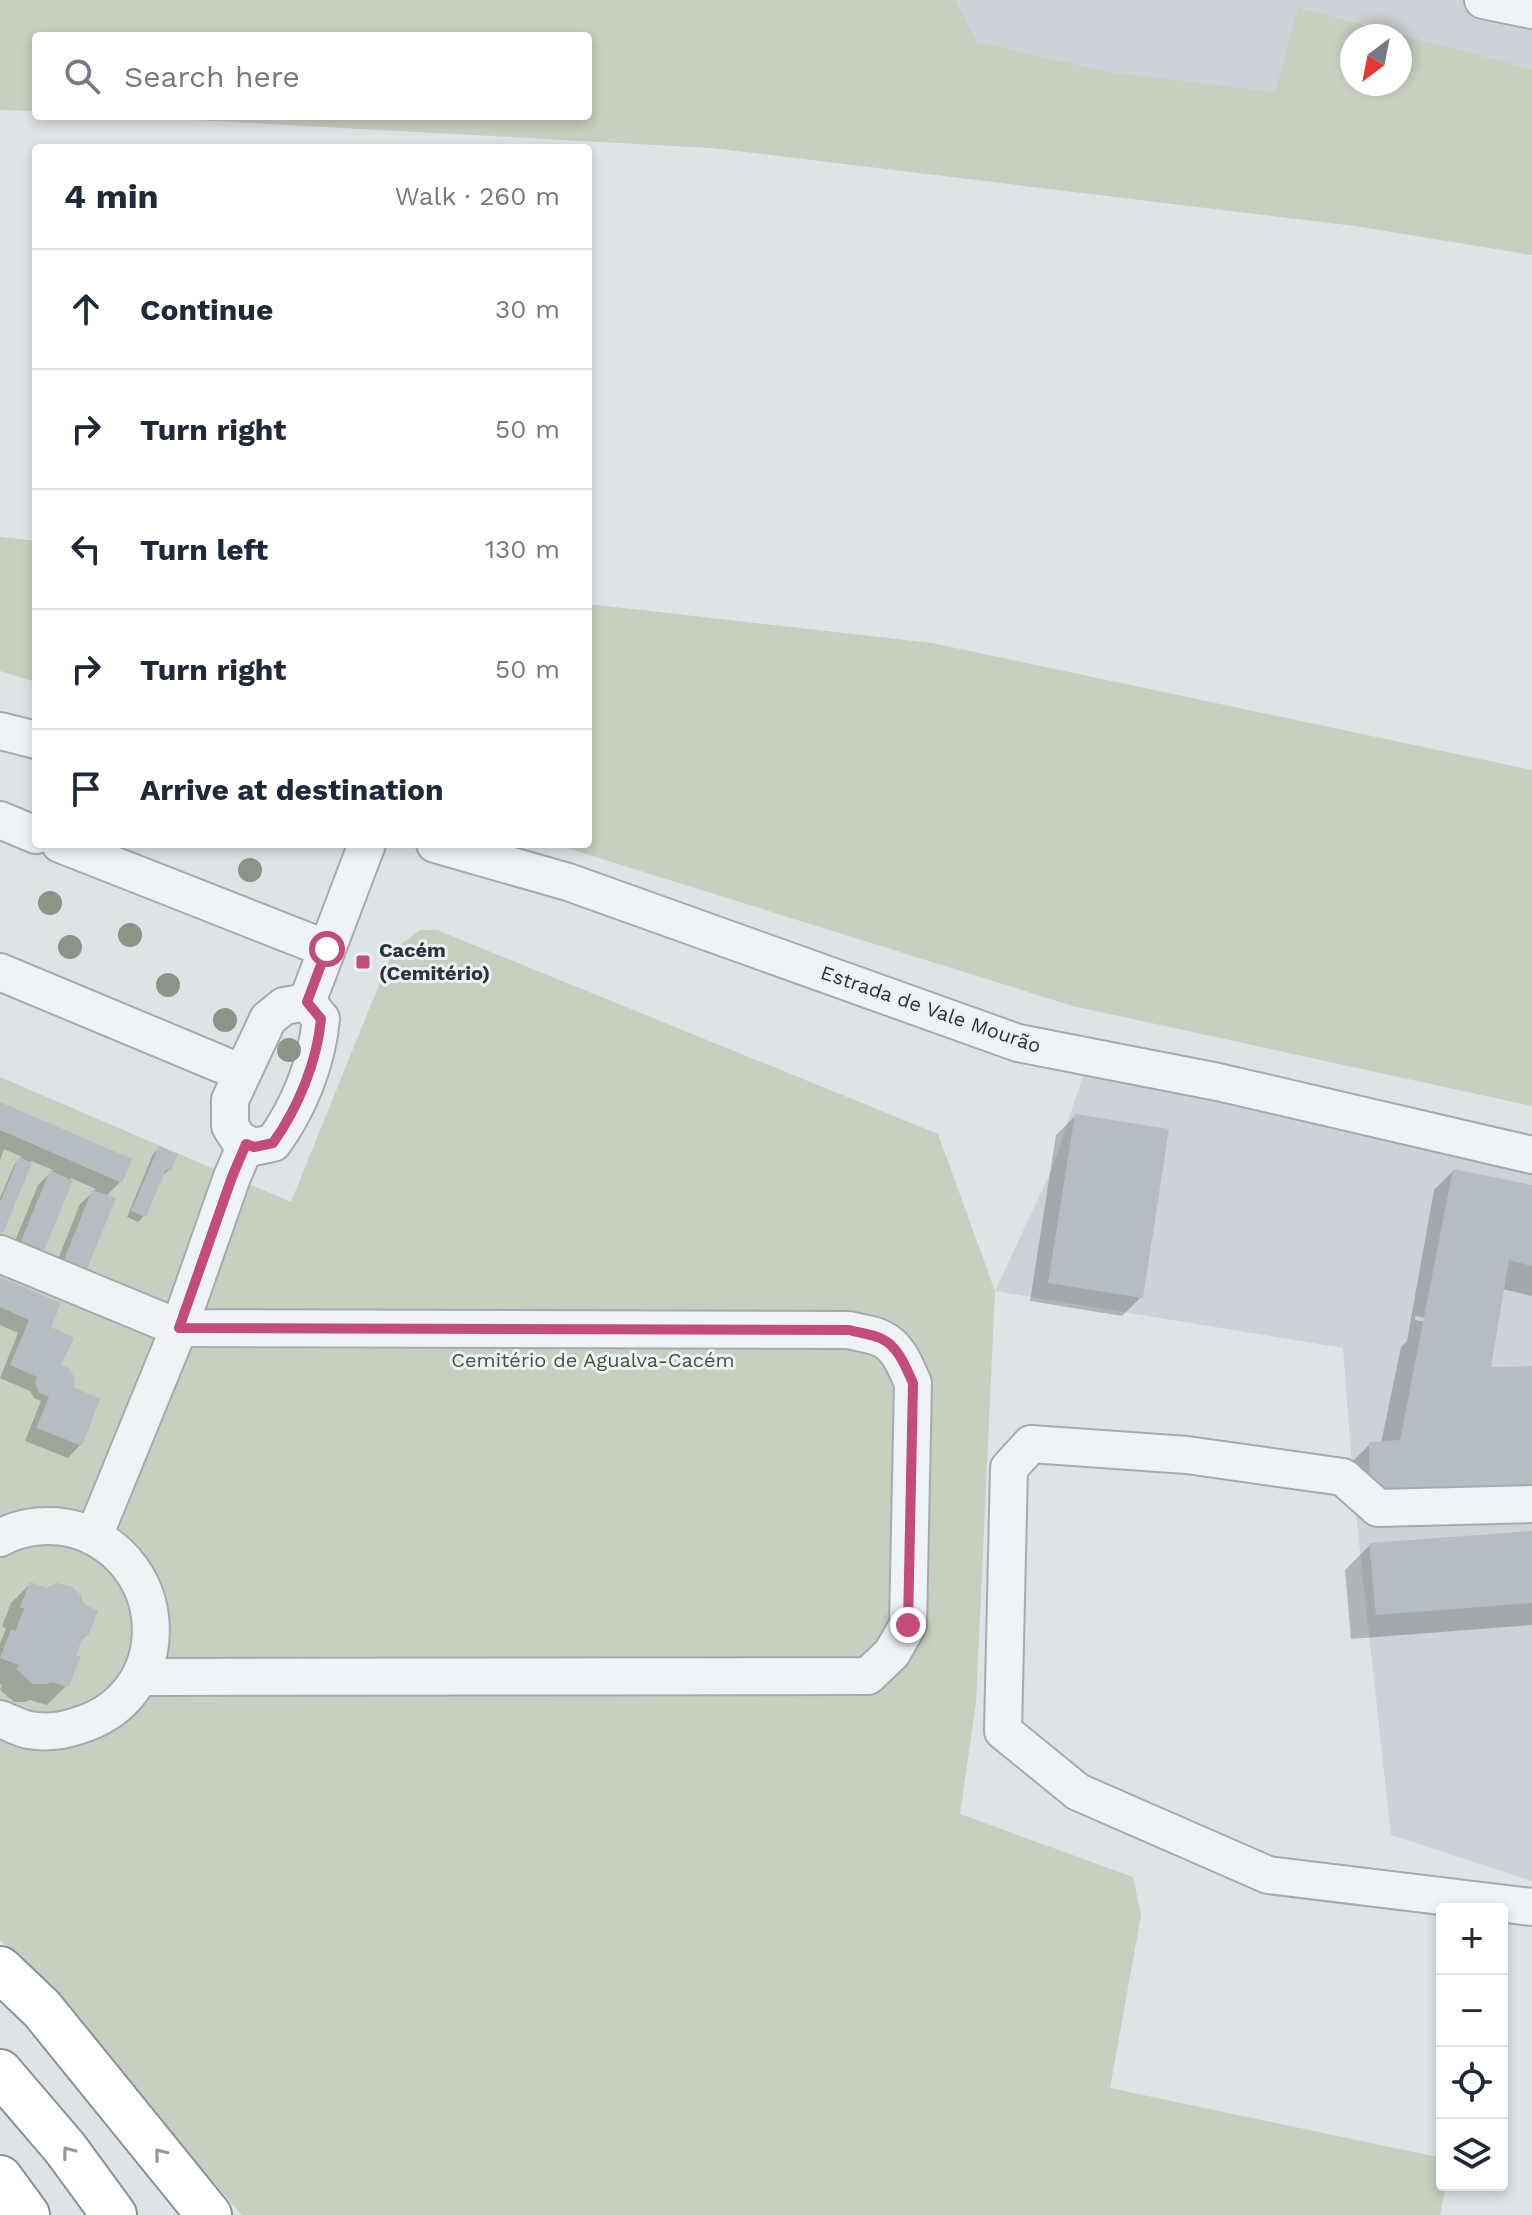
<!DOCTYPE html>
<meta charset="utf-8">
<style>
body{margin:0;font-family:"Work Sans",sans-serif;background:#f2f2f3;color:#1f2937}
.controls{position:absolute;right:24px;bottom:24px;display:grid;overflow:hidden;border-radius:8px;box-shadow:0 4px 12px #0003}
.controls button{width:72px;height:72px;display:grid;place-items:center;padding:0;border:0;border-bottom:2px solid #e0e1e3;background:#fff;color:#1f2937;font:40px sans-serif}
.compass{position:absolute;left:1340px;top:24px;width:72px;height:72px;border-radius:50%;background:#fff;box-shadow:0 4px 12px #0003;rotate:212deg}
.stop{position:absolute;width:24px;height:24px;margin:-18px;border:6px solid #c14d78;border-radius:50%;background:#fff}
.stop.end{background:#c14d78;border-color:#fff;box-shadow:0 2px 8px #0008}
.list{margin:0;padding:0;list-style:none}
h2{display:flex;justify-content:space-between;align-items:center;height:104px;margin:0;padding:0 32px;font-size:34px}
h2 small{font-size:26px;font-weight:400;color:#747a83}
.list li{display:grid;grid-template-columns:52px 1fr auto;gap:24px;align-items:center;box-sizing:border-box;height:120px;padding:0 32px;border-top:2px solid #e0e1e3}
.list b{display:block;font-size:30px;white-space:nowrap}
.list em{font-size:26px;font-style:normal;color:#747a83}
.icon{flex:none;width:44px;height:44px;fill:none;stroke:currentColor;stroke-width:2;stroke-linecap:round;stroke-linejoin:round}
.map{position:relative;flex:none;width:1532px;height:2215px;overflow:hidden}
.search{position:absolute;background:#fff;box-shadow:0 4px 12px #0003;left:32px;top:32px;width:560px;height:88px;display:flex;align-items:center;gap:20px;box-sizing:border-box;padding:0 28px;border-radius:8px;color:#747a83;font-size:30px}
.panel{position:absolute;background:#fff;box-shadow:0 4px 12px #0003;left:32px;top:144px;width:560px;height:704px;border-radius:8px}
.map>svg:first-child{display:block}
.built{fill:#ccd2d7}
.green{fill:#c7cfc0;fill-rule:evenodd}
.shadow{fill:#0003;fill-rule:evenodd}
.building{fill:#b5bdc2}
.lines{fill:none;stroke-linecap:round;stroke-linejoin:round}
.minor-casing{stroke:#a4abaf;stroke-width:40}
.highway-casing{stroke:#87939b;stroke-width:48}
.minor{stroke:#f0f3f5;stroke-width:36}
.highway{stroke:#fff;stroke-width:44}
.tree{fill:#899586}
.oneway{stroke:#94999d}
.route{stroke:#c14d78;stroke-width:10}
.poi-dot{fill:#c14d78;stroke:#edf1f4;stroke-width:3}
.labels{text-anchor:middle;stroke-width:6;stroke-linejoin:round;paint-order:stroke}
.poi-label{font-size:20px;font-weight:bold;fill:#28333b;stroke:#edf1f4;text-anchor:start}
.street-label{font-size:20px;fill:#28333b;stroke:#edf1f4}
.park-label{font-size:20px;fill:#445637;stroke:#edf1f4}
</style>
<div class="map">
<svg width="1532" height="2215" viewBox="0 0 1532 2215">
<rect width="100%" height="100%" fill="#dee3e6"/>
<g class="built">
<polygon points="948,0 1532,0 1532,69 1299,7 1275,93 1110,72 977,42"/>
<polygon points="1085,1070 1532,1171 1532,1881 1391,1835 1355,1506 1343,1348 995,1291 1052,1169"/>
</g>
<g class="green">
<path d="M0 0H955L977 42 1110 72 1275 92 1298 7 1532 69V255L1355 226 712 148 120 116H588V36H36V111L0 110ZM1400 36V84H1352V36Z"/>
<polygon points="0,537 36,541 36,682 0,671"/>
<polygon points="588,604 932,643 1532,770 1532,1106 1073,1006 554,844 588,844"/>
<polygon points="420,930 437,930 938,1134 995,1291 976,1703 960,1814 1133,1877 1141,1915 1110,2088 1442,2158 1442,2185 1446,2185 1440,2215 242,2215 25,1965 0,1940 0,1077 291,1202 389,960 397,947"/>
</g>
<g class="shadow">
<polygon points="0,1105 120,1182 105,1197 86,1268 73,1280 53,1272 80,1204 96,1189 71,1178 42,1248 29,1261 10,1253 38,1185 53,1170 31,1161 0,1233 0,1198 14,1165 22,1157 4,1149 0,1160"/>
<polygon points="1075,1116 1141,1297 1122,1316 1030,1301 1056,1135"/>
<polygon points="159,1148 169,1170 163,1175 144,1216 138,1222 127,1217 153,1154"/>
<path d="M1453 1171 1532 1187V1296L1502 1289 1489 1369 1532 1368V1510L1351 1512V1463L1370 1444 1381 1443 1401 1347 1407 1341 1434 1190ZM1415 1316 1458 1324V1328L1415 1320Z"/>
<polygon points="0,1279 48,1329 80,1445 68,1458 25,1441 41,1401 34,1398 30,1391 0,1378 18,1333 0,1325"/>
<polygon points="1532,1533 1532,1625 1351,1639 1345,1570 1370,1545"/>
<polygon points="30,1584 86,1635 78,1644 66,1686 47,1705 30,1700 25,1702 14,1702 0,1690 2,1685 0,1684 0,1643 6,1629 2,1626 11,1603"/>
</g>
<g class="building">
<polygon points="0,1102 132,1159 122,1183 0,1130"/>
<polygon points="1075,1114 1169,1129 1143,1298 1048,1283"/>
<polygon points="159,1146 178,1154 171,1171 166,1169 146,1217 131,1211"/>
<polygon points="19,1157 32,1163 3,1233 0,1232 0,1202"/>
<polygon points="1453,1169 1532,1185 1532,1266 1509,1260 1491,1367 1532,1366 1532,1492 1370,1494 1369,1442 1400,1440"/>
<polygon points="50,1170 73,1181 44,1250 21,1241"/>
<polygon points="92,1190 116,1198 87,1269 64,1260"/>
<polygon points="0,1277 61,1303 51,1327 74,1338 61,1365 70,1369 75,1379 73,1387 100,1399 82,1446 36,1428 49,1397 39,1393 35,1383 37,1377 10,1365 29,1320 0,1307"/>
<polygon points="1532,1531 1532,1603 1376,1615 1369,1543"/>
<polygon points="30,1582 46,1588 57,1583 72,1587 81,1595 83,1603 98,1611 88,1636 84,1635 76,1655 81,1657 68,1687 51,1682 46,1684 33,1684 16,1669 19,1665 0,1658 11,1629 15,1631 24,1609 20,1607"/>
</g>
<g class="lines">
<defs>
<g id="minor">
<polyline points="1483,0 1532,10"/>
<polyline points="0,731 36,740"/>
<polyline points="0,820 36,835"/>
<polyline points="60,844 327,949"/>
<polyline points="435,844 568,882 1018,1043 1218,1082 1532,1155"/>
<polyline points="0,972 242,1073"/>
<path d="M307 1002 321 1019C317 1062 299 1108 273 1143L254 1147 239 1140 230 1126V1100L268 1019 284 1006Z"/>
<polyline points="307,1002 367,844"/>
<path d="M0 1254 179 1328 849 1330C859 1333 873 1334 882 1339 899 1347 906 1368 913 1383L908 1625 892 1653 868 1676 140 1677"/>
<polyline points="1532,1504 1378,1508 1343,1477 1187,1455 1031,1444 1009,1468 1003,1731 1078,1792 1268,1875 1532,1907"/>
<polyline points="94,1536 179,1328 232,1177 246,1144"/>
<path d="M0 1538C22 1525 53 1523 77 1530 174 1562 177 1697 77 1726 62 1731 45 1733 29 1730 19 1728 9 1722 0 1719"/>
</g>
<g id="highway">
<polyline points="0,1969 42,2009 209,2215"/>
<polyline points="0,2072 65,2148 114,2215"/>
<polyline points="0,2178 27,2215"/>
</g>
</defs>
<use href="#minor" class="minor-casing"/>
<use href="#highway" class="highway-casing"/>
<use href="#minor" class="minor"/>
<use href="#highway" class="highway"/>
</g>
<g class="tree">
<circle cx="250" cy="870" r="12"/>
<circle cx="50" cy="903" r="12"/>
<circle cx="130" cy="935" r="12"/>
<circle cx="70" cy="947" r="12"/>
<circle cx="168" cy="985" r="12"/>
<circle cx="225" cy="1020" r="12"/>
<circle cx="289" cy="1050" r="12"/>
</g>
<defs><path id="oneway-chevron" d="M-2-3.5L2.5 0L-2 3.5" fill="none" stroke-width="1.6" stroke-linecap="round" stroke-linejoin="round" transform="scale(2)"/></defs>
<g class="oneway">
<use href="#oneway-chevron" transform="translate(68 2152) rotate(-127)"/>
<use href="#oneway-chevron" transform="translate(160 2154) rotate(-129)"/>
</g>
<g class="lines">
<path class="route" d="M327 949 307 1002 321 1019C317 1062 298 1108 273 1143L254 1147 246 1144 232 1177 179 1328 849 1330C859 1333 873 1334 882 1339 899 1347 906 1368 913 1383L908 1625"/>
</g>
<rect class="poi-dot" x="355" y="954" width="16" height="16" rx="4"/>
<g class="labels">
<g class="poi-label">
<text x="379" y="957">Cacém<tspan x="379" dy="23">(Cemitério)</tspan></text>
</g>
<g class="street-label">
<text transform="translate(931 1009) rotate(19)" y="7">Estrada de Vale Mourão</text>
</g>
<g class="park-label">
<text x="593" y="1367">Cemitério de Agualva-Cacém</text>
</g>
</g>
</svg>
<div class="controls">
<button>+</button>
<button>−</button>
<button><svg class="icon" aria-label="locate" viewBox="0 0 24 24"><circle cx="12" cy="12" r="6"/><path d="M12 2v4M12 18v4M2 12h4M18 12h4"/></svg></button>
<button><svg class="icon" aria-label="layers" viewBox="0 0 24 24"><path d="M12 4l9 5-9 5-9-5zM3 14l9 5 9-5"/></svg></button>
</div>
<svg class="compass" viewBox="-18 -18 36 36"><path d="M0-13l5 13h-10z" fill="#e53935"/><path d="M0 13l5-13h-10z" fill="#747a83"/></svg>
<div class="stop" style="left:327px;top:949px"></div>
<div class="stop end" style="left:908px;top:1625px"></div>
<div class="search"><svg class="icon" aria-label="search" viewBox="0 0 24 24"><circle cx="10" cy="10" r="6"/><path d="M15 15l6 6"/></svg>Search here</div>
<section class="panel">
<h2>4 min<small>Walk · 260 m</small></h2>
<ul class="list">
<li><svg class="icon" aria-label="ahead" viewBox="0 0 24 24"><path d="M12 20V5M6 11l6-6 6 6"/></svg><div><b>Continue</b></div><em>30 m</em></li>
<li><svg class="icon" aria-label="right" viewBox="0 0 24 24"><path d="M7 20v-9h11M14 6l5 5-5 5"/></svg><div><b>Turn right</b></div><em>50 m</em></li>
<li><svg class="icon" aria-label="left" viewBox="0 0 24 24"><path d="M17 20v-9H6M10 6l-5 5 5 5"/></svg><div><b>Turn left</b></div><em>130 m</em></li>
<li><svg class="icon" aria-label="right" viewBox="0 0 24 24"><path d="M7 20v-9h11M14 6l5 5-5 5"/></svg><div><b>Turn right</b></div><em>50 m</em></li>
<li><svg class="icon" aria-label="arrive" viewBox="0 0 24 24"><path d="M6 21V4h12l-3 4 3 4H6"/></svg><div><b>Arrive at destination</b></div></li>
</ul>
</section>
</div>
